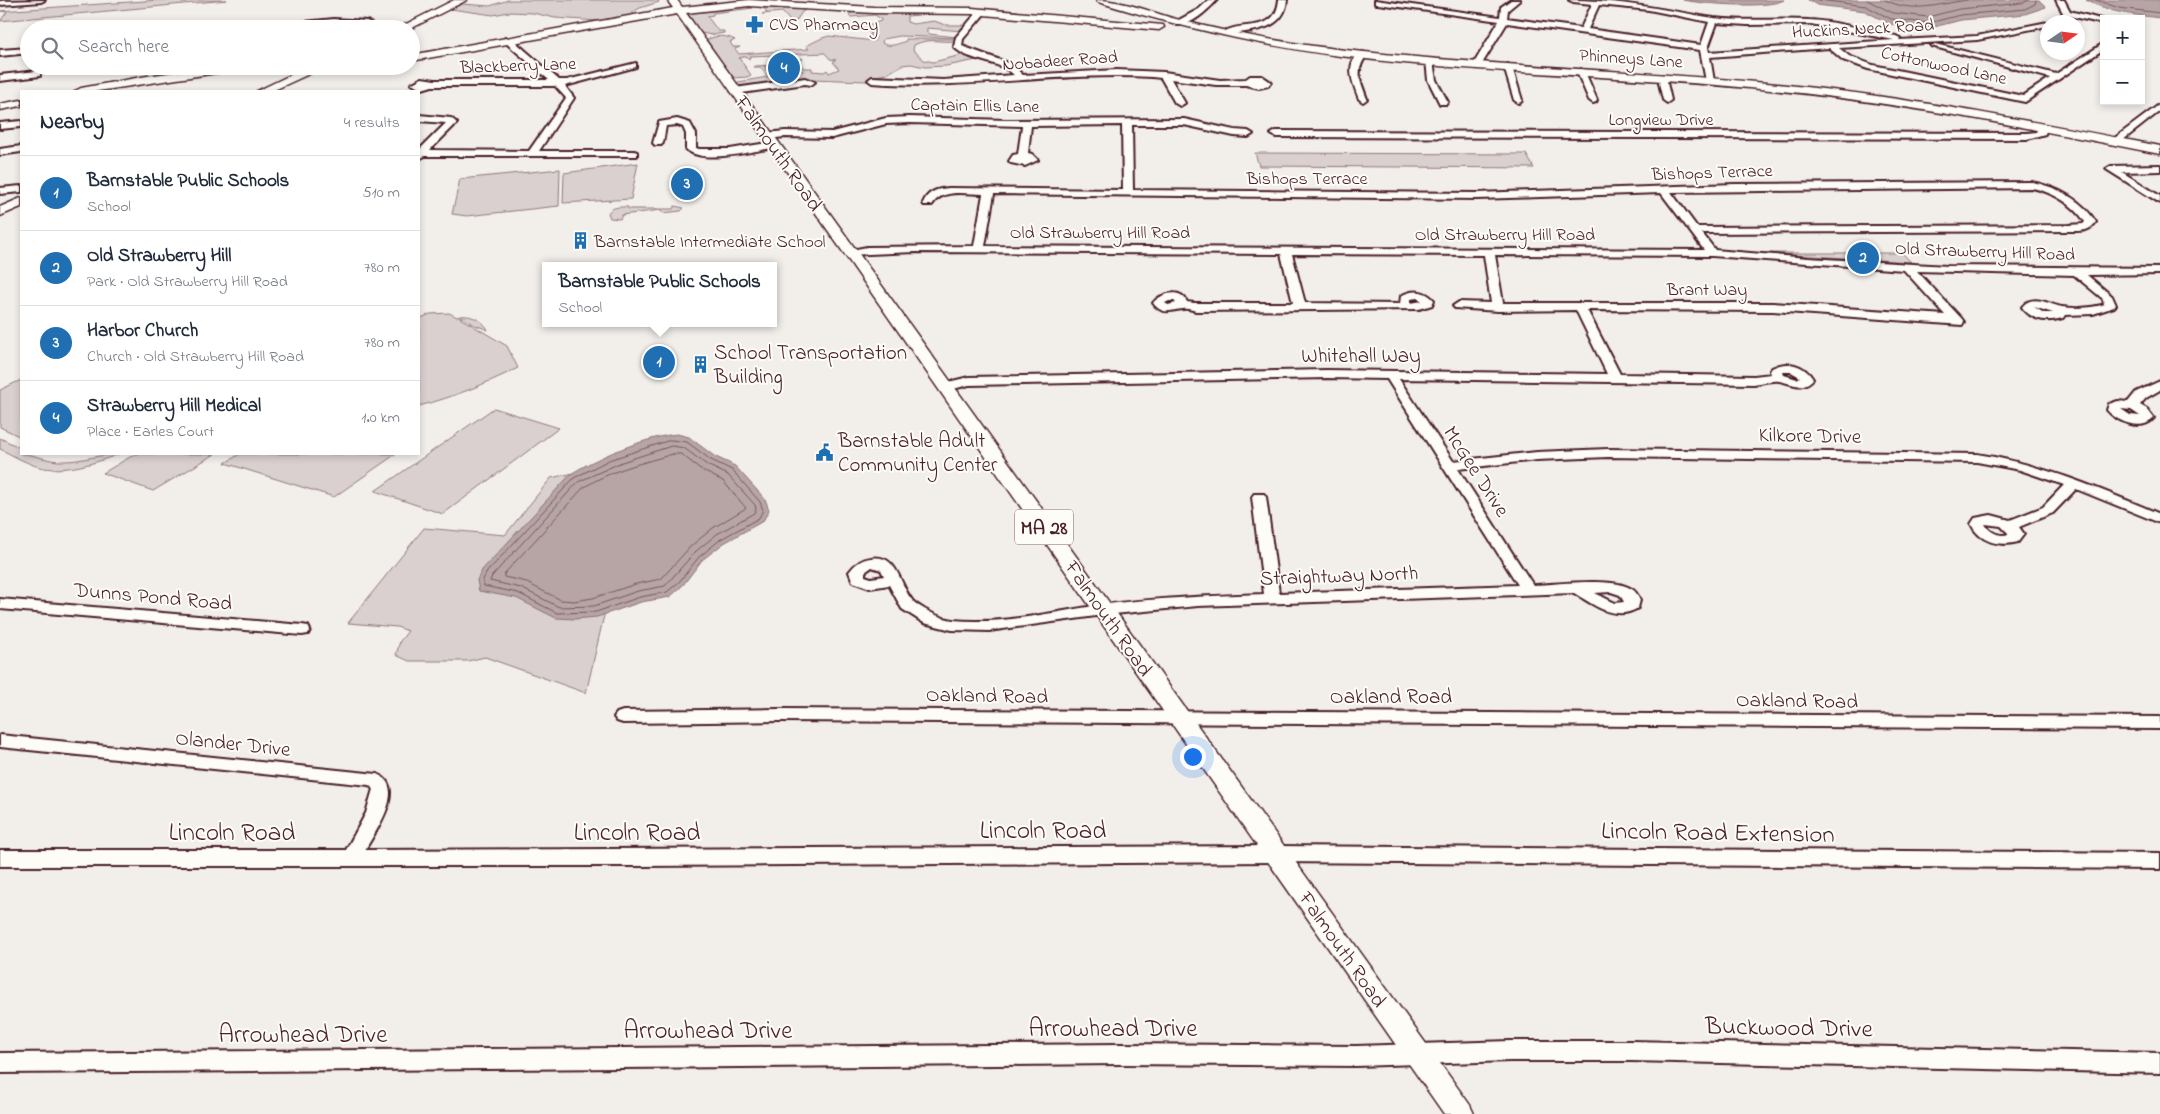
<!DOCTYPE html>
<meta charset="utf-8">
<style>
body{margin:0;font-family:"Indie Flower",sans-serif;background:#f2f2f3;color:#1f2937}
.controls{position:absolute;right:15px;top:15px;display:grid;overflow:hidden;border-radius:0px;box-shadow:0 2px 8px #0003}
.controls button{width:45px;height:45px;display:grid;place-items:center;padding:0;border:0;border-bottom:1px solid #e0e1e3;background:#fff;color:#1f2937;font:25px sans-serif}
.compass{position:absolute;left:2040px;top:15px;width:45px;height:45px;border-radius:50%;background:#fff;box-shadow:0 2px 8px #0003;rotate:77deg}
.you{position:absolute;left:1192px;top:756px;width:18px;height:18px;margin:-12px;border:4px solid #fff;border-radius:50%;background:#1a73e8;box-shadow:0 0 0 8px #1a73e833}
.badge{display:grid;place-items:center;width:32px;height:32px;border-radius:50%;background:#1f6fb2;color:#fff;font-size:16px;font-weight:700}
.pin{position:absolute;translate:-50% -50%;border:2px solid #fff;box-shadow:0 1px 5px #0006}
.popup{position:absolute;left:542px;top:262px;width:235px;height:65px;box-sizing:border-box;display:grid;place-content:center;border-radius:0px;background:#fff;filter:drop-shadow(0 1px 4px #0005);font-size:16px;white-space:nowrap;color:#747a83}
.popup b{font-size:19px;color:#1f2937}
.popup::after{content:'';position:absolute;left:50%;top:100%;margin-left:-10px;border:10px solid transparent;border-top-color:#fff}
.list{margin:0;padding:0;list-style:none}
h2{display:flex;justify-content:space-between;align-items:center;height:65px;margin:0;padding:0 20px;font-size:21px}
h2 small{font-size:16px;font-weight:400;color:#747a83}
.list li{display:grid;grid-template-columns:32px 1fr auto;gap:15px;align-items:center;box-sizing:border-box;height:75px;padding:0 20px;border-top:1px solid #e0e1e3}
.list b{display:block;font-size:19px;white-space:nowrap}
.list p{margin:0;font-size:16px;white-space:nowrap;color:#747a83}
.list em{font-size:16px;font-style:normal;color:#747a83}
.icon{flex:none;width:28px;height:28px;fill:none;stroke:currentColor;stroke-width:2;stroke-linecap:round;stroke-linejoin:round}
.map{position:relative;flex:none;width:2160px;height:1114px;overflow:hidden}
.search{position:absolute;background:#fff;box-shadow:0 2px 8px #0003;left:20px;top:20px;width:400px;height:55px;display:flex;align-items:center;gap:12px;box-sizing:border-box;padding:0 18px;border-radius:28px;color:#747a83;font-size:19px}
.panel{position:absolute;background:#fff;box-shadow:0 2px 8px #0003;left:20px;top:90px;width:400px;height:365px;border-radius:0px}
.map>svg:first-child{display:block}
.green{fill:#d9d0cf;stroke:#92787d}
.water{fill:#b7a5a6;stroke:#8b6f75}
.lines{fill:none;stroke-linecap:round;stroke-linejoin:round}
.shore{stroke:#76555c;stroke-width:1}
.minor-casing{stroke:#4a1f2b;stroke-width:4}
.major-casing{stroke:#4a1f2b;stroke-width:3}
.minor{fill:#fdfcf7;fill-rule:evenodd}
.major{fill:#fdfcf7;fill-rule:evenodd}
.labels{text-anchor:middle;stroke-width:4;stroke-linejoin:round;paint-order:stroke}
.far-poi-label{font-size:18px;fill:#4a1f2b;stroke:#fdfcf7;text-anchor:start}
.far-street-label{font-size:18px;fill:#4a1f2b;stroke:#fdfcf7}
.shield{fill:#fdfcf7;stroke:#806168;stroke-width:1}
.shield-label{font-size:20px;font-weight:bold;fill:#4a1f2b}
.street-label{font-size:21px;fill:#4a1f2b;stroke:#fdfcf7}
.poi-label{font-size:21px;fill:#4a1f2b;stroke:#fdfcf7;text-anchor:start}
.near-street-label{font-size:25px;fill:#4a1f2b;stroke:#fdfcf7}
</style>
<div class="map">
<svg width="2160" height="1114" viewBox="0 0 2160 1114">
<rect width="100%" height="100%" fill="#f2efeb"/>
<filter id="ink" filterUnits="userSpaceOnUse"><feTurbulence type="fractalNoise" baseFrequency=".02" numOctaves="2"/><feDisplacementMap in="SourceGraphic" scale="10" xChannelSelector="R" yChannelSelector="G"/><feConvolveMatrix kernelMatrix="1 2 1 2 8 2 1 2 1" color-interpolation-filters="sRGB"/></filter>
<g filter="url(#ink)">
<g class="green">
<polygon points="159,0 227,0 0,21 7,12 0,11"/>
<polygon points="508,0 658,0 659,2 640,8 633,12 633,16 598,21 555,18 533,13 509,12 493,15 451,9 462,4 490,6"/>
<polygon points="735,5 753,6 749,7 753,8 713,13 713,15 707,16 718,31 724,31 724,33 712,35 701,33 689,15 696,10"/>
<polygon points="761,6 807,7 807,9 802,12 796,21 792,23 782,12 762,14 767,13 765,9 760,8"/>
<path d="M852 11H924L921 15 907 16V22L913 24 934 21 946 25H967L962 31 927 28V33L929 34 957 37V38L900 36 883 39 882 43C889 48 898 44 906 41V39H956V41C941 43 929 37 914 45L913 50 924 60 933 62 966 54 982 59 946 66 925 67 911 64 902 65 887 74 869 77V81H866L812 79 740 89 736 84 738 82 768 77 760 67H754L756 66 772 65 764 66 770 76 803 71 797 61 788 62 793 58 795 60 802 58 803 59 799 63 804 68H812V71L824 72 827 70 829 73 839 69 833 62 836 60 830 59 825 53 778 55 777 57 776 55 750 56 749 59 747 56 739 58 751 75 747 77 733 78 707 40C715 35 726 35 735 40L730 42 733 47H740L735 49 739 54 809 49 806 46 822 38 829 36 874 41 876 37 869 35 872 32 861 30 868 25 881 21V19L875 15 851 17 849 16Z"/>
<polygon points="1255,153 1526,154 1534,168 1259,166"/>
<polygon points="638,163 631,199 563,203 564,173"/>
<polygon points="560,169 559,206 467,216 452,214 460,179"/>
<path d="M675 206 684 208 681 211 663 213 661 210 622 215 620 219 610 218 608 213C612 206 621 207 628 207V209H673Z"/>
<polygon points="1763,253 1902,253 1911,262"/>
<path d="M449 313 457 317C467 313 483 319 488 330L475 325 462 317 460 318 507 346 518 368C485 384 454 397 419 406V319L430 314Z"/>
<polygon points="21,380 21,437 0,427 0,390"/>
<polygon points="494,408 559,428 443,514 375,491"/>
<path d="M0 438 21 448V454C36 454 48 462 64 461 83 461 100 454 119 454 96 463 64 473 39 467 26 463 12 455 0 449Z"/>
<polygon points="698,445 609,594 586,693 485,657 468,661 409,661 396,655 400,641 408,631 397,627 348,623 424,528 505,535 551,478"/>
<polygon points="135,454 215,454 153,491 103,473"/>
<polygon points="240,454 396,454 334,497 225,463"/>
</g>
<g class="water">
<path d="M1683 0H1784C1768 9 1702 4 1683 0Z"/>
<polygon points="1808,0 2039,0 2046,7 2025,14 1961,20 1930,28 1890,24 1865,11 1817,5"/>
<path d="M2086 0H2160V18C2131 14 2112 14 2086 0Z"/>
<path d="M677 434 689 437 714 456 735 466 765 499 769 510 763 521 724 543 702 560 683 585 670 597 641 602 597 617 575 619 556 618 516 598 479 591 477 580 482 570 571 474C597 457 646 437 677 434Z"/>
</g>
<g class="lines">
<g class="shore">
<polyline points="1819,0 1866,6 1891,19 1929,23 1960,15 2025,9 2035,4 2036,0"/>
<polyline points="1867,0 1893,13 1928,17 1959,9 2023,3 2029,0"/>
<path d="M1885 0C1913 14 1938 4 1967 0"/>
<polyline points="2096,0 2119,8 2160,13"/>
<polygon points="671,440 687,442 711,460 732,470 760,502 763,510 759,518 721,539 699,557 679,582 667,592 640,597 596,612 557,613 518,593 484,586 482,581 487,572 574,478 609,460"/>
<polygon points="672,446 684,448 707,465 728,475 755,505 756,509 754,513 717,534 695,552 665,586 638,591 594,606 559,607 521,588 490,581 492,576 578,482 622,462"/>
<path d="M673 454H681L703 471 723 481 746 508 713 528 691 546 661 579 636 584 593 598 574 601 561 600 523 581 504 577V574L583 488C610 470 643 463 673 454Z"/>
</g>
<defs>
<g id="minor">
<polygon points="45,0 41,2 0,5 0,1"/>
<path d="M1209 0H1217C1208 10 1191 26 1177 25V21L1199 9Z"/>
<path d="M1279 0H1287C1284 32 1251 30 1226 35L1222 33C1242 19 1275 36 1279 0Z"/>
<path d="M1375 0 1500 17 1501 7 1511 0H1520L1508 10 1507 18 1581 28 1592 4 1573 2 1569 0C1621 0 1664 10 1714 18 1746 22 1777 18 1809 20 1836 21 1869 31 1896 36L1900 38 1899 40 1977 36 2048 22H2051H2048V26L1977 40 1839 48 1849 56 1873 65 2023 96 2050 78 1931 46 1935 44 2056 74 2104 43V49L2025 102 1868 69 1843 60 1829 48 1710 57 1714 81 1710 84 1706 81 1700 50 1507 23 1480 67H1474L1473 65 1499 21 1378 4H1375ZM1599 5 1649 10 1709 22 1701 45 1588 29ZM1717 23 1747 25 1811 24 1894 40 1709 52 1708 48Z"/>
<polygon points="2056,0 2064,0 2070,11 2104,20 2104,24 2069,16 2064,22 2058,22 2057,20 2063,13"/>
<path d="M979 10 986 12 963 39 962 46 1011 64 1023 75 1117 70 1164 72 1220 80 1246 79 1250 76H1262L1271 82 1268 86 1259 88 1246 85H1216L1171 79 1185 103 1180 106 1175 103 1161 78 1152 77C1058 72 966 90 872 83L868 80 872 77 943 80 1014 75C998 59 970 63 954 47L956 37Z"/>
<path d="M334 19 367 21 374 25 367 29H349V25C317 22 283 29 251 29L255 27Z"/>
<polygon points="505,38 511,38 559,80 567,80 636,63 636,67 565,86 574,98 539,151 634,151 637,152 637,156 425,156 419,159 419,150 446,123 419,121 419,115 451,118 457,123 430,150 529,151 566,98 555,86 432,86 422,89 411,84 422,78 435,80 549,80 505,42"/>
<polygon points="29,48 29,53 0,56 0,50"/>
<path d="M1363 52 1367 55C1354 72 1361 81 1367 99L1363 102 1359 99C1353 84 1343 61 1363 52Z"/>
<polygon points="1426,60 1433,62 1436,80 1448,102 1446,104 1440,104 1428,80"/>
<polygon points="1508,64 1512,67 1522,100 1521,102 1518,103 1514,100 1504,67"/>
<polygon points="1581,69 1585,72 1597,100 1596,102 1593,103 1589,100 1577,72"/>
<polygon points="37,71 40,72 40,76 0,81 0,75"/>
<polygon points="1664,75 1668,78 1667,83 1671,100 1667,103 1663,100 1659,83 1661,76"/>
<polygon points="805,78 815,82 811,85 805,84 735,94 731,91 735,88"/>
<polygon points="2160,104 2160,111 2118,144 2112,144 2112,140"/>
<path d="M910 117 1006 120 1184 119 1234 130 1248 131 1253 134 1248 137 1234 136 1184 125H1132L1133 190 1477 193 1735 184 2032 182C2058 187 2082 200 2096 222 2089 232 2081 231 2069 231L1702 233 1715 250 1808 258 1948 266 2160 268V274L2087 275 2112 296 2116 305 2114 307 2093 314 2065 315 2063 318C2048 322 2032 321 2022 307 2033 293 2049 305 2062 307 2075 309 2090 308 2102 305L2104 304 2103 299 2074 275 1917 271 1962 319 1964 322 1962 325 1773 311 1587 310 1620 374 1754 376 1771 374 1770 371 1772 368C1787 360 1804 364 1813 379 1802 391 1792 383 1779 381 1771 380 1762 383 1754 384L1399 379 1453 461 1537 452 1608 449 1977 454C2042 464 2100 489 2160 514V523L2076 489 2053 513 2019 527 2024 534 2018 542C2000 547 1979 542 1971 524L1975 518 1991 515 2010 520 2043 507 2064 485 2020 470 1977 462 1608 457 1537 460 1458 469 1533 585C1556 584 1612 577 1630 588 1635 590 1638 595 1640 600L1638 608C1615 622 1594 605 1574 593L1198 606 1103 615 989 631 952 630 924 623 902 609 889 585 870 588 853 582 849 572C855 564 861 559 871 558 900 553 899 589 915 603 926 611 940 618 953 620 1001 625 1053 612 1100 605 1155 598 1209 596 1264 594L1252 497 1254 494H1264L1266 497 1279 593 1518 585 1387 379 1327 378 969 385 945 391 940 390 939 387 940 384 969 377 1327 370 1607 374 1576 310 1498 311 1455 308 1453 306 1459 302 1491 303 1484 255 1292 254 1305 303 1400 304 1401 296C1412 289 1425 290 1434 300L1432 305 1419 309 1196 311C1192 310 1187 308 1183 309 1170 310 1163 316 1153 303 1161 293 1181 288 1187 302L1194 303H1293L1281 254 915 252 846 255 845 253 846 251 867 247 974 246 983 194C966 194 942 188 932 205H924L923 203C928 191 937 189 949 188L1123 190 1122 125 1031 126 1028 153 1032 154 1038 160 1025 166 1011 163 1009 161 1013 155 1018 154 1022 126 910 123 886 124 832 138 785 137 767 139 762 136 767 133 785 131 832 132 886 118ZM2032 188C2052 192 2074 204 2085 222L2083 224 2069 225 1697 227 1671 192ZM1661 193 1704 250 985 246 994 194 1477 199ZM1495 255 1712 256 1904 270 1945 315 1773 303H1503ZM1417 298 1422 301 1411 303V299ZM1169 301H1174L1176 303 1168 305 1165 303ZM2034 307 2053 313H2044ZM1783 372H1791L1800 377 1797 379 1784 375ZM1985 524 2001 526 2009 534C2000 537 1990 533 1985 524ZM872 567 881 570 884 576 871 578 865 576V572ZM1611 592 1620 595 1624 602 1615 603 1595 593Z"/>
<path d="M677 119 690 123 696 134V148L699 149H730L773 142 778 145 773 148C752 151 702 165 686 149V134L683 127 677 125 666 126 663 143 661 145H655L653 143 659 122Z"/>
<polygon points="21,121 21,127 0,129 0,123"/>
<polygon points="2042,125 2047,128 2045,134 2027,139 1276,137 1271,134 1276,131 2027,133 2036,132 2039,126"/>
<polygon points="21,146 21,152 0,155 0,149"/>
<polygon points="2160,165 2160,171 2122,172 2160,196 2160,203 2106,169 2111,166"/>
<polygon points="21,186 21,192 0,194 0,188"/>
<path d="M2160 381V390L2146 398 2140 405 2147 409 2154 418C2142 432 2117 422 2107 410L2109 404 2118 401 2128 402 2136 392ZM2121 409 2131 410 2140 416 2130 415Z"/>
<polygon points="0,599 302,625 308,626 310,630 308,634 302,635 0,609"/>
<polygon points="781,709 2160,717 2160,729 781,721 623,723 617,721 614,717 617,713 623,711"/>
<path d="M0 735 377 774C408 787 375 832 365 850L1275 846 2160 853V869L1275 862 639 866H0V850H346L366 813 373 789 369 785 0 747Z"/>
<polygon points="1510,1041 1631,1041 2160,1053 2160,1073 1631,1061 1510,1061 1356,1066 1120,1064 0,1073 0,1053 1120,1044 1356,1046"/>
</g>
<g id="major">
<polygon points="454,0 467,0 410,29 396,29"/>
<polygon points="667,0 677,0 682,7 749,0 874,7 972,8 1163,25 1164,27 1159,30 972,14 874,13 749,6 686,13 1470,1105 1474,1114 1444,1114 677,14 411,61 411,55 673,8"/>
<path d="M1096 0C1125 0 1152 13 1180 20 1234 34 1290 44 1345 50 1495 67 1647 70 1797 86 1919 99 2040 123 2160 146V154C2024 127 1888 100 1749 88 1613 75 1476 73 1340 56 1257 45 1177 26 1098 2Z"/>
<polygon points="217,66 248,66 243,69 98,91 75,91 81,88 147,76"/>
<polygon points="304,66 372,66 367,69 338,72 318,70 272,91 257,91 305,68"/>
<polygon points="21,100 21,106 0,110 0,104"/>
<polygon points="21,198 21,207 0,216 0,207"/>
</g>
</defs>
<use href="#minor" class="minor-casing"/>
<use href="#major" class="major-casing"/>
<use href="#minor" class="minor"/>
<use href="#major" class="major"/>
</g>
</g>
<defs>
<symbol id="pharmacy-bare" viewBox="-9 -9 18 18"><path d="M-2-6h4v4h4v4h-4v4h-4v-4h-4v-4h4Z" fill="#1f6fb2" stroke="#fdfcf7" stroke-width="2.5" paint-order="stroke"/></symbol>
<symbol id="building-bare" viewBox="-9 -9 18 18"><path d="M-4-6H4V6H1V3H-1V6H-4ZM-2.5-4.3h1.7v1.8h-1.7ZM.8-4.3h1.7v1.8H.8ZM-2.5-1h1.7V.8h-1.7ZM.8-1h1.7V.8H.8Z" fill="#1f6fb2" stroke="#fdfcf7" stroke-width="2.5" paint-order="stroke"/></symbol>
<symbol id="civic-bare" viewBox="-9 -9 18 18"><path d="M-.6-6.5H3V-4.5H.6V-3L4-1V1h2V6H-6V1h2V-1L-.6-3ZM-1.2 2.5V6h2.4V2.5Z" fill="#1f6fb2" stroke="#fdfcf7" stroke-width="2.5" paint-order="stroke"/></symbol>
</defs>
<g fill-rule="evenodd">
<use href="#pharmacy-bare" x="742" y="12" width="25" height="25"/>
<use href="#building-bare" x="568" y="228" width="25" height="25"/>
<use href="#building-bare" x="688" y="352" width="25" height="25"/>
<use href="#civic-bare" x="812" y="440" width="25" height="25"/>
</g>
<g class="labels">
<g class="far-poi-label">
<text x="769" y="30">CVS Pharmacy</text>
<text x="594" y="247">Barnstable Intermediate School</text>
</g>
<g class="far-street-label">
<text transform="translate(1863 28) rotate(-3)" y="6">Huckins Neck Road</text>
<text transform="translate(1631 58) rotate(4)" y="6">Phinneys Lane</text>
<text transform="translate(1060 60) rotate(-4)" y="6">Nobadeer Road</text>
<text transform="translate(518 65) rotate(-2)" y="6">Blackberry Lane</text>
<text transform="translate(1944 65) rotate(12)" y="6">Cottonwood Lane</text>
<text transform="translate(975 105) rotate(1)" y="6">Captain Ellis Lane</text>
<text x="1661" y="125">Longview Drive</text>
<text transform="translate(1712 172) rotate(-2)" y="6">Bishops Terrace</text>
<text x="1307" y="184">Bishops Terrace</text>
<text x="1100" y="238">Old Strawberry Hill Road</text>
<text x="1505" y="240">Old Strawberry Hill Road</text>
<text transform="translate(1985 251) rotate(2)" y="6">Old Strawberry Hill Road</text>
<text x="1707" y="295">Brant Way</text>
</g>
<rect class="shield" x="1015" y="509.5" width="58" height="35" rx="4"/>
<g class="shield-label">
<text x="1044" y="534">MA 28</text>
</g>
<g class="street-label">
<text transform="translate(779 153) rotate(55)" y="7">Falmouth Road</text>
<text x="1361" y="362">Whitehall Way</text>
<text transform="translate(1810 435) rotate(1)" y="7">Kilkore Drive</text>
<text transform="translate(1477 471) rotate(57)" y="7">McGee Drive</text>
<text transform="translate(1339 575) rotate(-2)" y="7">Straightway North</text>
<text transform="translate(153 596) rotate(5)" y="7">Dunns Pond Road</text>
<text transform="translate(1109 618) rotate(55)" y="7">Falmouth Road</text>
<text transform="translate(987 695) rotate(1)" y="7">Oakland Road</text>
<text x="1391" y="703">Oakland Road</text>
<text transform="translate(1797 700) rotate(1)" y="7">Oakland Road</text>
<text transform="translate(233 743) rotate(6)" y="7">Olander Drive</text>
<text transform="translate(1343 949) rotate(55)" y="7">Falmouth Road</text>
</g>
<g class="poi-label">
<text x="714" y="359">School Transportation<tspan x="714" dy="24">Building</tspan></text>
<text x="838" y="447">Barnstable Adult<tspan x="838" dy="24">Community Center</tspan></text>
</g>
<g class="near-street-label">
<text x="1043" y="838">Lincoln Road</text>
<text x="232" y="840">Lincoln Road</text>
<text x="637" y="840">Lincoln Road</text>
<text transform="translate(1718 831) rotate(1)" y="9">Lincoln Road Extension</text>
<text transform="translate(1789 1026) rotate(1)" y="9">Buckwood Drive</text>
<text x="1113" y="1036">Arrowhead Drive</text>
<text x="708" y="1038">Arrowhead Drive</text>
<text x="303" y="1042">Arrowhead Drive</text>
</g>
</g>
</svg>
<div class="controls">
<button>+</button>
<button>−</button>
</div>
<svg class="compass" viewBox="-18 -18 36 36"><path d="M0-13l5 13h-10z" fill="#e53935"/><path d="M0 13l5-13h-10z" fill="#747a83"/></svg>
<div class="you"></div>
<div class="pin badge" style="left:659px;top:362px">1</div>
<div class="popup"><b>Barnstable Public Schools</b>School</div>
<div class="pin badge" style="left:1863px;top:258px">2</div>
<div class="pin badge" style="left:687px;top:184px">3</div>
<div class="pin badge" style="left:784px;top:68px">4</div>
<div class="search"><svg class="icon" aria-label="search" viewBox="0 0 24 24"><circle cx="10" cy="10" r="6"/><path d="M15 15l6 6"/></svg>Search here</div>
<section class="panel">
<h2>Nearby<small>4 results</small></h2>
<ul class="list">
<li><span class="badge">1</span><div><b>Barnstable Public Schools</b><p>School</p></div><em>510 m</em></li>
<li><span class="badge">2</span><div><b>Old Strawberry Hill</b><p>Park · Old Strawberry Hill Road</p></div><em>780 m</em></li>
<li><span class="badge">3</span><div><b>Harbor Church</b><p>Church · Old Strawberry Hill Road</p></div><em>780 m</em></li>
<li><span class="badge">4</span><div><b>Strawberry Hill Medical</b><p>Place · Earles Court</p></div><em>1.0 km</em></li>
</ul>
</section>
</div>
